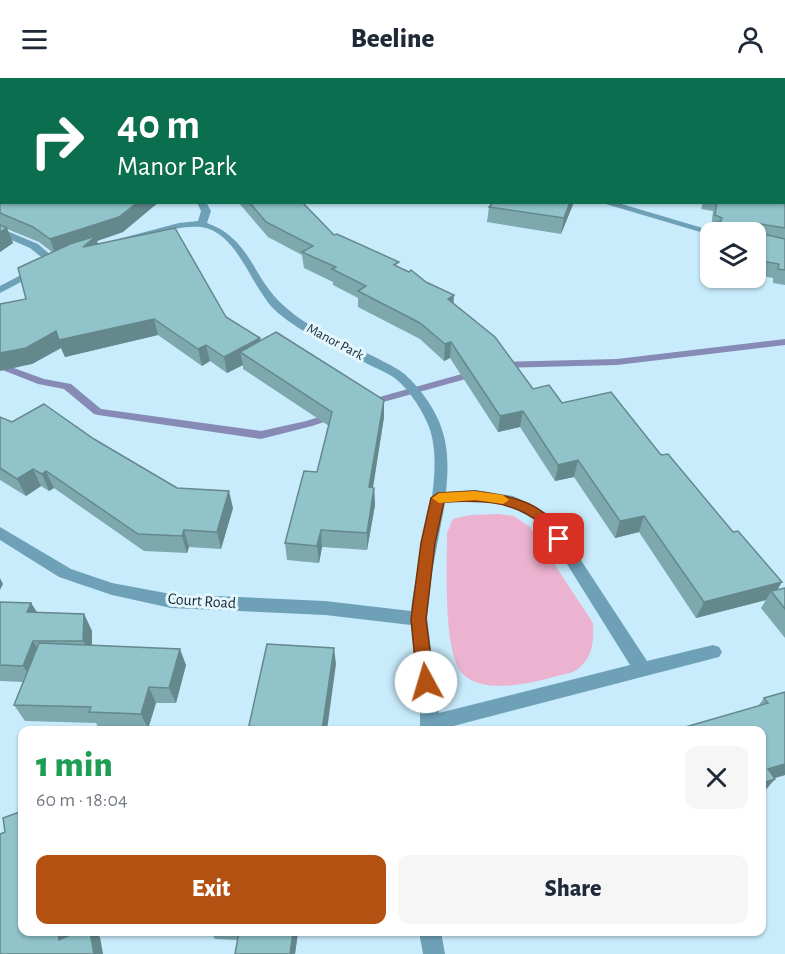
<!DOCTYPE html>
<meta charset="utf-8">
<style>
body{margin:0;font-family:"Alegreya Sans",sans-serif;background:#f6f6f7;color:#1f2937;height:100vh;display:flex;flex-direction:column;font-size:22px;white-space:nowrap}
*{box-sizing:border-box;margin:0}
p{font-size:20px;color:#747a83}
.icon{flex:none;width:33px;height:33px;fill:none;stroke:currentColor;stroke-width:2;stroke-linecap:round;stroke-linejoin:round}
.map{position:relative;flex:1;overflow:hidden}
.panel{position:absolute;left:18px;top:648px;width:748px;height:210px;display:flex;flex-direction:column;background:#fff;border-radius:12px;box-shadow:0 2px 4px #0004}
.panel>*{flex:none}
.guide{position:absolute;left:0px;top:0px;width:786px;height:126px;box-shadow:0 2px 4px #0004;background:#0b6e4f;color:#fff;overflow:hidden}
.controls{position:absolute;left:700px;top:144px;display:grid;gap:12px}
.controls a{display:grid;place-items:center;width:66px;height:66px;border-radius:12px;background:#fff;box-shadow:0 2px 4px #0004;font-size:30px}
.pin{position:absolute;display:grid;place-items:center;width:51px;height:51px;color:#fff;margin:-26px;border-radius:12px;box-shadow:0 3px 9px #0006}
.me{position:absolute;width:66px;margin:-33px;rotate:354deg;stroke-linejoin:round;filter:drop-shadow(0 0 4px #0008)}
.turn{display:flex;align-items:center;gap:21px;height:126px;padding:0 18px;font-size:27px}
.turn .icon{width:78px;height:78px;stroke-width:2.5}
.turn b{display:block;font-size:42px;line-height:51px}
.round{display:grid;place-items:center;flex:none;width:63px;height:63px;border-radius:12px;background:#f6f6f7}
.summary{display:flex;align-items:center;justify-content:space-between;height:102px;padding:0 18px}
h1{font-size:36px;font-weight:800;line-height:45px;color:#1e9e55}
.primary-button{display:flex;gap:12px;margin-top:auto;padding:12px 18px}
.primary-button a{flex:1;height:69px;border-radius:12px;background:#b35113;color:#fff;font-size:24px;font-weight:800;line-height:69px;text-align:center}
.primary-button a+a{background:#f6f6f7;color:#1f2937}
header{display:flex;justify-content:space-between;align-items:center;height:78px;padding:0 18px;background:#fff;font-size:27px;font-weight:800}
.map>svg:first-child{display:block}
.green{fill:#ebb3cf}
.lines{fill:none;stroke-linecap:round;stroke-linejoin:round}
.stream{fill:#878ab5;fill-rule:evenodd}
.minor{fill:#6ea1b8;fill-rule:evenodd}
.wall{fill:#7ca8ae}
.shaded-wall{fill:#65888d}
.building{fill:#90c3ca;stroke:#65888d;stroke-width:1.5}
.route{fill:#b35113;stroke:#74350c;stroke-width:1.5}
.slow{fill:#f59e0b}
.labels{text-anchor:middle;dominant-baseline:central;stroke-width:6;stroke-linejoin:round;paint-order:stroke}
.far-street-label{font-size:14px;fill:#182931;stroke:#e4f6fe}
.street-label{font-size:16px;fill:#182931;stroke:#e4f6fe}
</style>
<header><svg class="icon" aria-label="menu" viewBox="0 0 24 24"><path d="M4 6h16M4 12h16M4 18h16"/></svg>Beeline<svg class="icon" aria-label="person" viewBox="0 0 24 24"><circle cx="12" cy="8" r="4"/><path d="M4 21q1-7 8-7t8 7"/></svg></header>
<div class="map">
<svg width="785" height="876" viewBox="0 0 785 876">
<rect width="100%" height="100%" fill="#c9ecfc"/>
<path class="green" d="M 498,436 L 514,438 L 530,449 L 593,545 C 594,563 593,579 578,591 C 573,595 564,596 557,598 C 532,605 481,618 461,594 C 443,572 447,485 447,455 L 453,441 L 470,437 Z"/>
<g class="lines">
<g class="stream">
<polygon points="785,261 785,267 617,287 501,290 496,287 501,284 617,281"/>
<polygon points="0,285 44,301 71,306 101,331 261,353 306,343 335,334 340,337 339,339 312,348 261,361 98,337 94,336 64,311 38,306 0,291"/>
<polygon points="476,292 480,293 480,297 369,328 364,325 365,323"/>
</g>
<g class="minor">
<polygon points="386,0 394,0 394,2 387,2"/>
<polygon points="694,0 702,0 703,2 695,2"/>
<path d="M 197,124 L 206,124 L 211,133 L 207,145 C 251,161 252,199 283,227 C 316,258 361,269 399,292 C 408,298 415,306 422,315 C 447,348 450,374 446,414 L 475,412 L 513,418 L 552,438 L 647,583 L 713,567 L 719,569 L 722,574 L 719,579 L 438,652 L 420,652 L 420,625 L 411,547 L 325,537 L 171,530 L 112,517 L 59,499 L 0,462 L 0,449 L 71,491 L 112,505 L 171,516 L 325,523 L 411,533 C 416,482 447,397 429,349 C 423,333 410,313 396,301 C 387,294 375,290 364,284 C 334,269 303,256 278,235 C 251,212 239,154 201,149 C 179,146 131,162 108,168 L 103,165 L 179,145 L 198,143 L 201,133 ZM 475,422 L 510,428 L 542,446 L 630,587 L 439,635 L 427,540 L 432,494 L 445,425 Z"/>
<polygon points="599,124 615,124 716,154 707,156"/>
<polygon points="0,150 38,166 59,184 50,186 30,170 0,157"/>
<polygon points="38,188 43,191 42,193 0,215 0,208"/>
<polygon points="419,854 441,854 445,876 423,876"/>
</g>
</g>
<g class="wall">
<polygon points="0,0 33,0 33,2 2,2 123,154 97,163 98,166 226,239 260,260 260,263 384,339 373,410 374,410 375,427 367,472 322,469 319,485 287,482 285,465 317,394 329,348 243,291 243,287 227,295 210,283 202,288 158,257 65,279 61,270 32,286 26,221 52,174 39,164 7,151 13,165 0,174"/>
<polygon points="726,0 785,0 785,207 773,205 773,200 756,197 756,154 711,154 711,189 704,188 709,158 711,150 713,133 701,131 703,124 784,124 784,2 727,2"/>
<polygon points="238,124 302,124 334,157 399,189 454,226 533,311 562,325 661,377 733,454 782,504 777,512 785,510 785,560 761,530 766,522 696,540 639,454 615,460 574,399 555,403 520,349 498,354 450,280 444,283 420,261 358,229 358,220 333,207 333,204 304,190 302,177 268,159"/>
<polygon points="574,124 561,156 487,144 489,129"/>
<polygon points="0,339 12,344 94,361 177,410 233,430 221,471 189,469 187,475 144,473 54,410 49,413 41,408 26,418 0,402"/>
<polygon points="0,524 31,525 37,534 84,536 92,553 92,567 186,587 176,625 156,625 148,651 98,649 96,645 25,643 14,627 23,604 0,603"/>
<polygon points="785,614 785,697 774,700 763,715 759,627 764,620"/>
<polygon points="211,854 298,854 295,876 235,876 238,862 215,861"/>
</g>
<g class="shaded-wall">
<polygon points="138,124 159,124 123,154 97,163 100,174 55,176 50,161"/>
<polygon points="570,124 574,124 561,156 564,140"/>
<polygon points="7,150 13,165 0,174 0,154"/>
<polygon points="454,217 453,233 448,221"/>
<polygon points="154,241 158,257 65,279 61,270 32,286 0,293 0,275 56,253"/>
<polygon points="260,260 262,276 240,274 243,287 227,295 224,279"/>
<polygon points="451,264 450,280 444,283 445,266"/>
<polygon points="206,267 210,283 202,288 198,271"/>
<polygon points="384,322 384,339 370,427 369,409"/>
<polygon points="523,333 520,349 498,354 500,338"/>
<polygon points="578,382 574,399 555,403 558,387"/>
<polygon points="33,391 41,408 26,418 17,401"/>
<polygon points="46,393 54,410 49,413 42,396"/>
<polygon points="374,410 375,427 367,472 367,455"/>
<polygon points="229,413 233,430 221,471 217,454"/>
<polygon points="644,438 639,454 615,460 620,443"/>
<polygon points="184,452 189,469 187,475 182,458"/>
<polygon points="321,452 322,469 319,485 317,468"/>
<polygon points="0,500 3,506 0,512"/>
<polygon points="782,504 774,517 771,513 766,522 696,540 704,524"/>
<polygon points="31,525 41,541 27,534"/>
<polygon points="84,536 92,553 92,580 83,563"/>
<polygon points="33,563 43,579 34,604 23,588"/>
<polygon points="334,570 336,586 327,652 322,652"/>
<polygon points="180,571 186,587 176,625 169,610"/>
<polygon points="149,609 156,625 148,651 141,636"/>
<polygon points="785,686 785,697 762,704 768,691"/>
<polygon points="775,701 763,715 762,716 762,705"/>
<polygon points="58,854 66,854 68,855 71,872 59,862"/>
<polygon points="90,854 94,854 100,859 103,876 94,876"/>
<polygon points="293,854 298,854 295,876 290,876"/>
</g>
<g class="building">
<polygon points="0,0 30,0 30,2 2,2 2,124 138,124 119,139 50,161 33,149 0,135"/>
<polygon points="322,0 365,0 366,2 323,2"/>
<polygon points="737,0 785,0 785,150 761,146 759,148 759,155 785,161 785,192 778,191 779,186 756,182 756,154 712,154 713,145 721,143 722,140 715,137 717,124 784,124 784,2 738,2"/>
<polygon points="249,124 302,124 334,157 337,156 399,184 394,187 409,194 411,192 426,204 454,217 448,221 495,259 533,311 549,307 562,325 611,314 661,377 668,376 733,454 738,453 782,504 704,524 644,438 620,443 578,382 558,387 523,333 500,338 451,264 445,266 420,245 358,213 366,208 332,191 336,189 302,174 313,168 266,144"/>
<polygon points="494,124 570,124 564,140 489,129"/>
<polygon points="0,147 7,150 0,154"/>
<polygon points="175,150 226,239 260,260 224,279 206,267 198,271 154,241 59,262 56,253 26,270 0,275 0,226 26,221 18,190 70,166 96,158 83,169"/>
<polygon points="711,158 711,175 708,175"/>
<polygon points="276,254 384,322 369,409 374,410 367,455 321,452 317,468 285,465 304,393 317,394 332,334 240,274"/>
<polygon points="44,326 94,361 177,410 229,413 217,454 184,452 182,458 138,456 46,393 42,396 33,391 17,401 0,390 0,339 12,344"/>
<polygon points="785,510 785,531 771,513"/>
<polygon points="0,524 31,525 27,534 84,536 83,563 33,563 23,588 0,587"/>
<polygon points="39,565 180,571 169,610 149,609 141,636 89,634 91,629 14,627"/>
<polygon points="267,566 334,570 322,652 248,652"/>
<polygon points="785,614 785,686 768,691 775,701 762,705 762,652 675,652 768,625 764,620"/>
<polygon points="22,733 22,781 21,781 22,793 22,854 30,854 30,856 36,854 58,854 59,862 77,854 90,854 94,876 0,876 0,756 5,754 3,740"/>
<polygon points="239,854 293,854 290,876 235,876"/>
</g>
<path class="route" d="M 475,413 C 515,419 544,423 566,461 L 559,466 L 554,465 C 550,458 546,449 540,445 C 512,422 478,422 444,424 L 435,465 L 426,541 L 434,604 L 431,609 L 426,611 L 420,609 L 417,604 L 411,541 L 421,465 L 431,420 L 438,415 Z"/>
<polygon class="slow" points="475,413 503,417 509,422 503,426 475,422 439,425 432,420 439,415"/>
<g class="labels">
<g class="far-street-label">
<text transform="translate(335 264) rotate(28)">Manor Park</text>
</g>
<g class="street-label">
<text transform="translate(202 523) rotate(4)">Court Road</text>
</g>
</g>
</svg>
<div class="controls">
<a><svg class="icon" aria-label="layers" viewBox="0 0 24 24"><path d="M12 4l9 5-9 5-9-5zM3 14l9 5 9-5"/></svg></a>
</div>
<div class="pin" style="left:559px;top:461px;background:#d93025"><svg class="icon" aria-label="arrive" viewBox="0 0 24 24"><path d="M6 21V4h12l-3 4 3 4H6"/></svg></div>
<svg class="me" style="left:426px;top:604px" viewBox="-20 -20 40 40"><circle r="19" fill="#fff"/><path d="M0-13L10 11 0 6-10 11z" fill="#b35113"/></svg>
<div class="guide">
<div class="turn"><svg class="icon" aria-label="right" viewBox="0 0 24 24"><path d="M7 20v-9h11M14 6l5 5-5 5"/></svg><div><b>40 m</b>Manor Park</div></div>
</div>
<section class="panel">
<div class="summary"><div><h1>1 min</h1><p>60 m · 18:04</p></div><a class="round"><svg class="icon" aria-label="close" viewBox="0 0 24 24"><path d="M6 6l12 12M18 6L6 18"/></svg></a></div>
<div class="primary-button"><a>Exit</a><a>Share</a></div>
</section>
</div>
